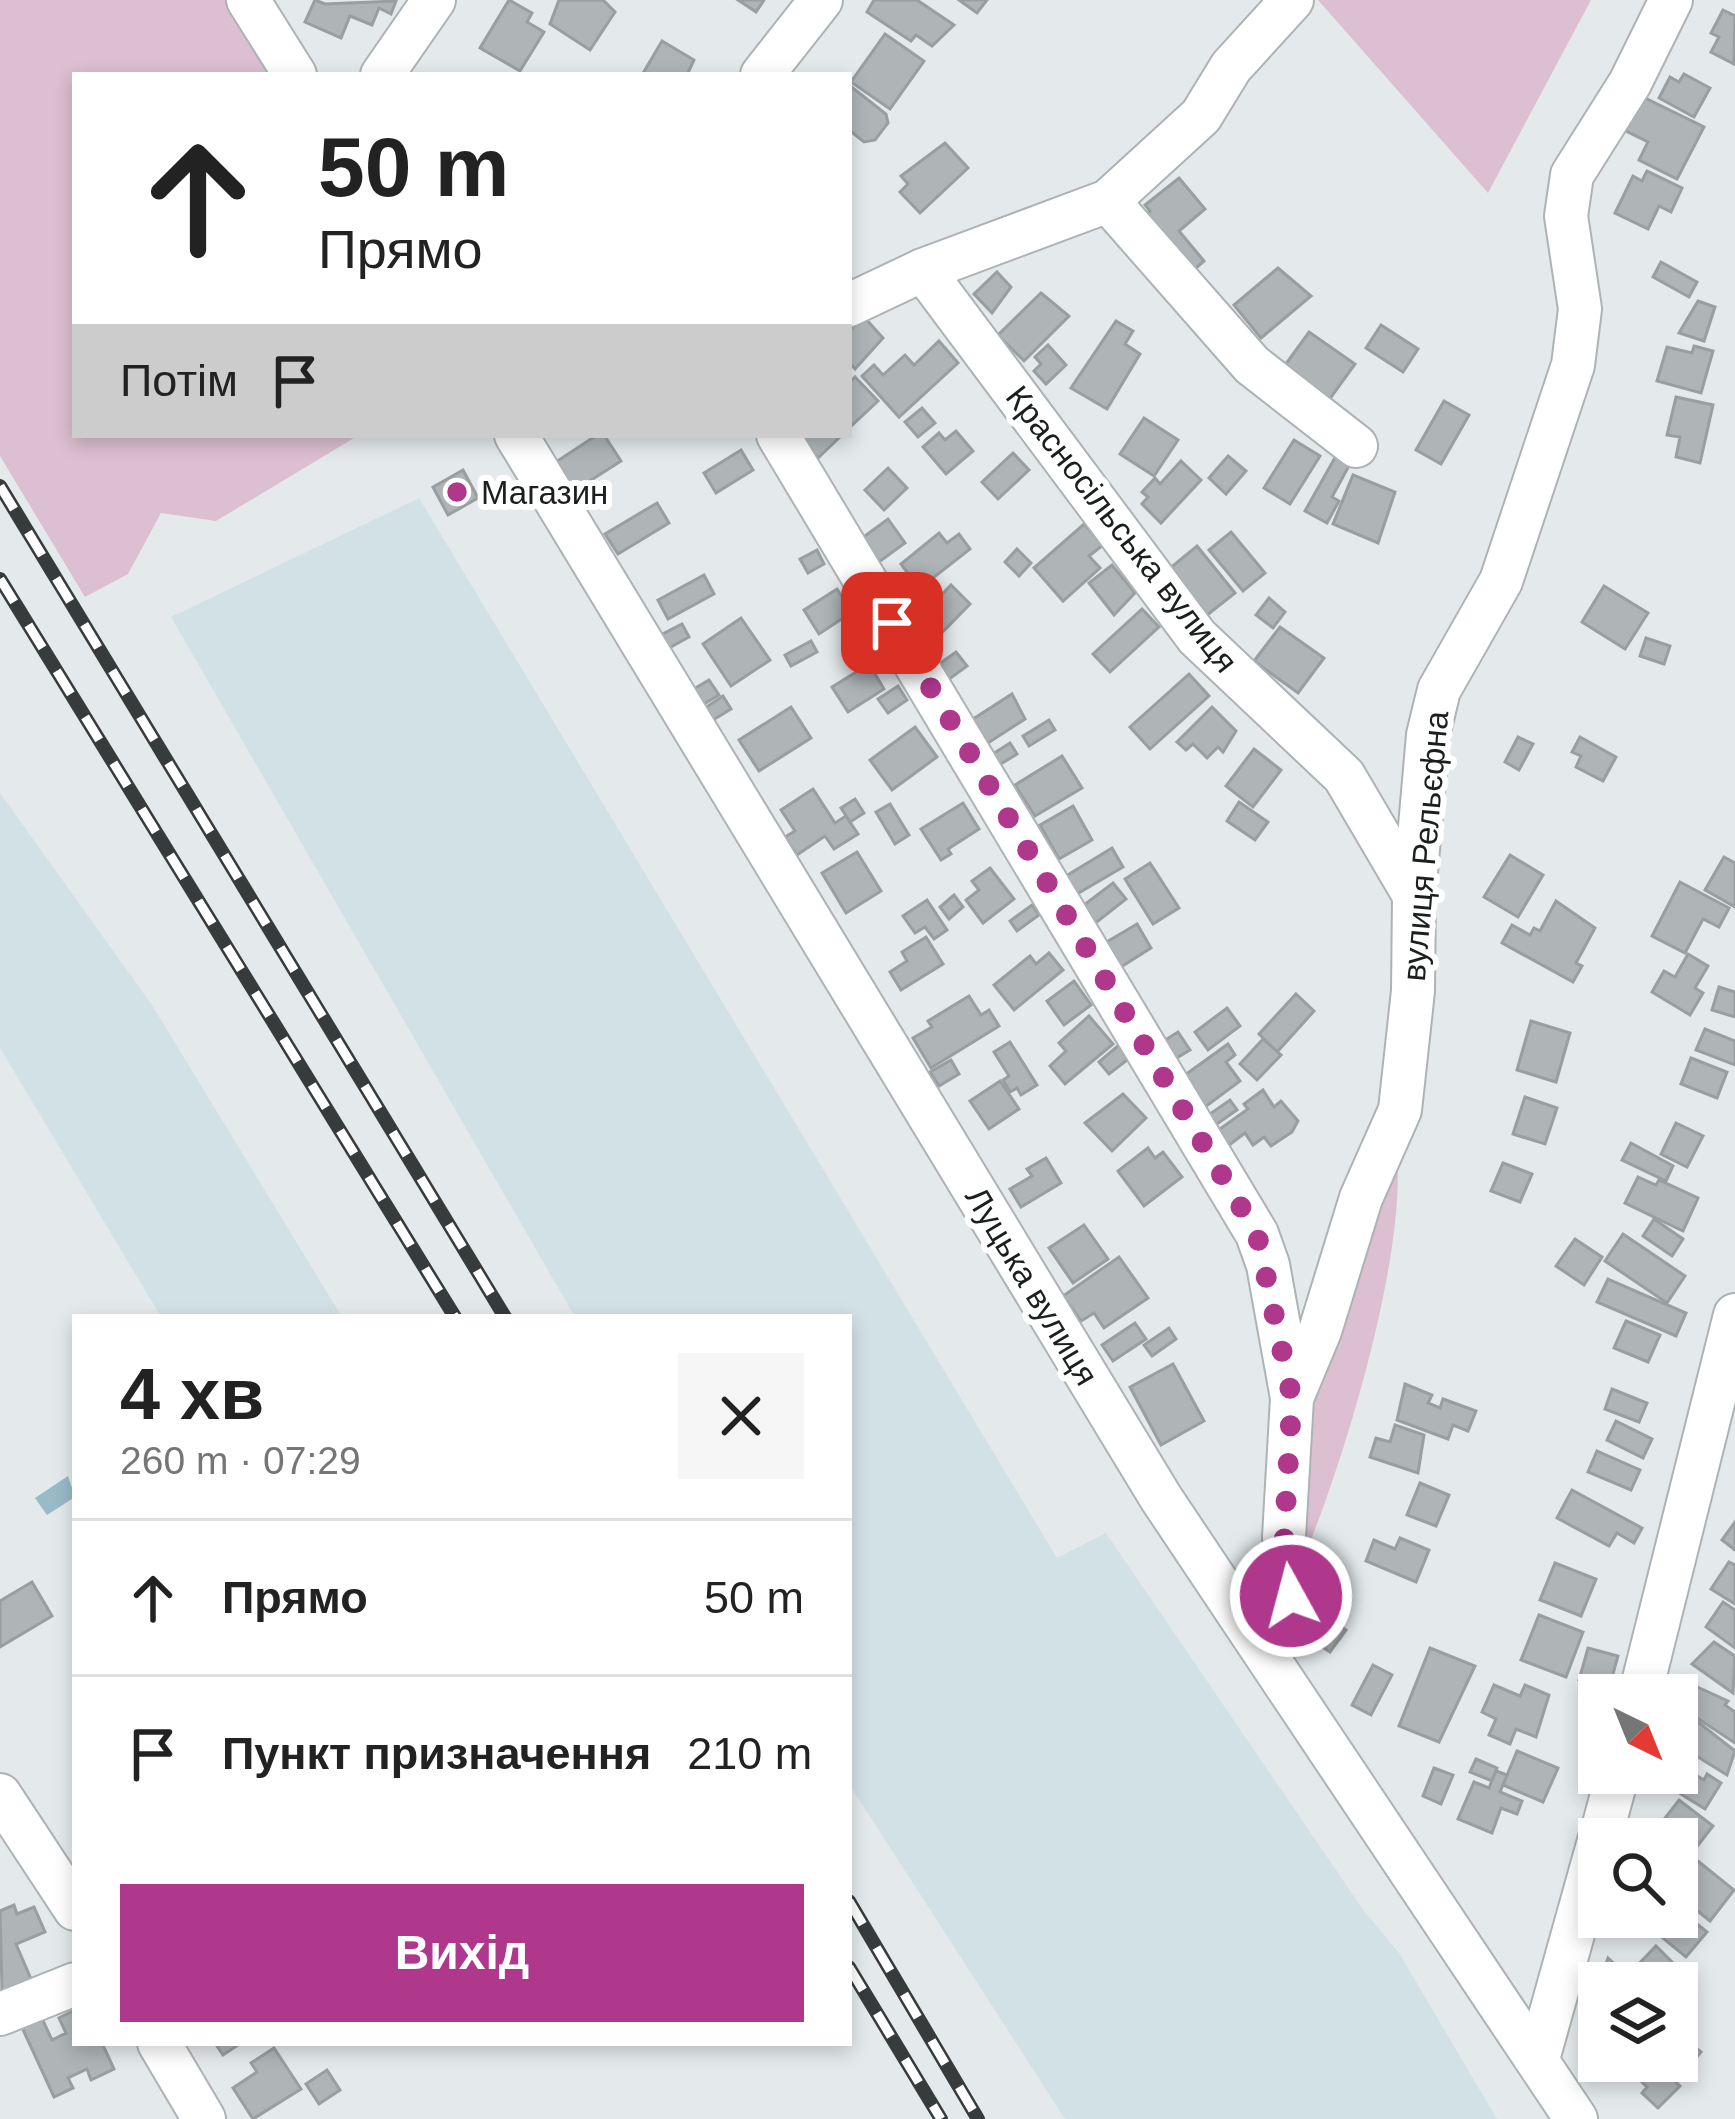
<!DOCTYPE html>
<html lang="uk">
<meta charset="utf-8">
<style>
body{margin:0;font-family:Helvetica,sans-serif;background:#f6f6f6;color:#222;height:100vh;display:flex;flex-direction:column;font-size:45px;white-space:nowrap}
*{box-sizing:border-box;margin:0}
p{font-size:39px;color:#767676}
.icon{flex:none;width:66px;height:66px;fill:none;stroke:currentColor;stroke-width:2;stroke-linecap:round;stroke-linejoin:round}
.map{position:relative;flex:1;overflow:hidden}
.sheet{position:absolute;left:72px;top:1314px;width:780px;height:732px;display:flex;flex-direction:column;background:#fff;border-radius:0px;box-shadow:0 6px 18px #0003}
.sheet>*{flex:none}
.top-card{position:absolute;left:72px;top:72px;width:780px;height:366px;border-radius:0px;box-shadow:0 6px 18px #0003;background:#fff;color:#222;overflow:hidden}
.needle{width:78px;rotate:137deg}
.buttons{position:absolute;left:1578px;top:1674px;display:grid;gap:24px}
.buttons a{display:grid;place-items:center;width:120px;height:120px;border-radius:0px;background:#fff;box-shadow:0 6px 18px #0003;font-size:60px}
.pin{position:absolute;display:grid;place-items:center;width:102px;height:102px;color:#fff;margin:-51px;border-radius:24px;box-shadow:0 6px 18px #0006}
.me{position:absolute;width:132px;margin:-66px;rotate:353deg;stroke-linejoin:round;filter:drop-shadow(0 0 9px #0008)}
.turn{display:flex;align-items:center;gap:42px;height:252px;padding:0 48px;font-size:54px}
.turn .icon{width:156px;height:156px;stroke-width:2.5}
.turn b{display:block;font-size:84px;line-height:102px}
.then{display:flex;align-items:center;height:114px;padding:0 48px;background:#0003;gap:24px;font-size:45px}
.round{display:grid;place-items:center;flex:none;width:126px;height:126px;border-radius:0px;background:#f6f6f6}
.summary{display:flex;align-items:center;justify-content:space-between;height:204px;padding:0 48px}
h1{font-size:72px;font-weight:800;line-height:90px}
.cta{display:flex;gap:24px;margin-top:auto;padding:24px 48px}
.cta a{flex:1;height:138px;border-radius:0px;background:#af378c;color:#fff;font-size:48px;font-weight:800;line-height:138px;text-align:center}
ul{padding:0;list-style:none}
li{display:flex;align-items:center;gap:36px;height:156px;padding:0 48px;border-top:3px solid #e0e0e0}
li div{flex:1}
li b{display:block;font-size:45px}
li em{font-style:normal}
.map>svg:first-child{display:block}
.built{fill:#d2e1e6}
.green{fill:#dcbfd0}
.water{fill:#98bbc7}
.building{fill:#afb5b7;stroke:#999ea0;stroke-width:3}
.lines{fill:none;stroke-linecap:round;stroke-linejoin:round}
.minor-casing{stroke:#adb3b5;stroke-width:46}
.minor{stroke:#fff;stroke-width:42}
.rail-casing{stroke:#373b3b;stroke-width:14}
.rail{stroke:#fff;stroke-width:9;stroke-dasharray:27;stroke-linecap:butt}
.route{stroke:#af378c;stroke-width:21;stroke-dasharray:0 37.8}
.poi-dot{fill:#af378c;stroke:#fff;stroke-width:4.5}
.labels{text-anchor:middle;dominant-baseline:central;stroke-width:12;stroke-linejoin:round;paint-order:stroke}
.poi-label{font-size:33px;fill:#1b1e1e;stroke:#fff;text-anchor:start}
.street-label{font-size:33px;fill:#1b1e1e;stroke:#fff}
</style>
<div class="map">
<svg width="1735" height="2119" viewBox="0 0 1735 2119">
<rect width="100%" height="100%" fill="#e4eaec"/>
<g class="built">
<polygon points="419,498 1057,1558 1106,1533 1364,1911 1399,1953 1497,2119 1065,2119 849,1784 849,1317 575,1317 171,617"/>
<polygon points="0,793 152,1005 342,1317 161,1317 0,1048"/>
</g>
<g class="green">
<polygon points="0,0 227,0 272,75 75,75 75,435 359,435 216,521 161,513 128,574 85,597 0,456"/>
<polygon points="1318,0 1591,0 1488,193"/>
<path d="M 1396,1147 C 1410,1249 1340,1477 1297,1573 L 1301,1403 Z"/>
</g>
<polygon class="water" points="68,1476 75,1497 47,1515 35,1498"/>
<g class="building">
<polygon points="315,0 325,4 396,1 391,14 379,8 372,25 350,16 341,38 305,22"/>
<polygon points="509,0 532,13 527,22 544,32 520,71 480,48"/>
<polygon points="559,0 603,0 615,12 590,50 550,24"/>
<polygon points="738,0 764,0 756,12"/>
<polygon points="874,0 917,0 954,25 932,46 916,35 911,41 867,12"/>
<polygon points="959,0 987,0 977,13"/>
<polygon points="1723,10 1735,16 1734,64 1711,52 1719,37 1711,33"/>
<polygon points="885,34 924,61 890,109 851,82"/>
<polygon points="662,41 694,60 687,75 642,75"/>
<polygon points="1684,74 1710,88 1694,117 1659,98 1670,77 1679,82"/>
<polygon points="849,85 886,114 888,123 875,140 864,142 849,130"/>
<polygon points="1643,97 1704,127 1677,179 1639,160 1648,142 1626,131"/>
<polygon points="945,143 968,168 920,213 900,192 908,184 901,176"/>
<polygon points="1647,171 1682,188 1671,212 1659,206 1648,229 1615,213 1633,176 1642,181"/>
<polygon points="1179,178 1205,209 1179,231 1204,261 1188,275 1141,218 1150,211 1145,205"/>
<polygon points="1661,262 1697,282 1689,297 1653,277"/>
<polygon points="1278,268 1311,296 1261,338 1234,305"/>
<polygon points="997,272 1011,287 992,313 974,294"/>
<polygon points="1041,293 1069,316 1024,361 998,335"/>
<polygon points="1698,301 1715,307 1704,341 1679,333"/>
<polygon points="864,317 883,338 855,369 849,362 849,331"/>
<polygon points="1116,321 1133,331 1125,344 1140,354 1107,409 1071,388"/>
<polygon points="1381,325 1418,349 1403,372 1366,348"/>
<polygon points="1309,332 1355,364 1329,400 1283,368"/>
<polygon points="939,341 958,363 899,417 862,376 874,365 883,375 905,355 914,365"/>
<polygon points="1048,345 1066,365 1046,384 1034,371 1041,364 1035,357"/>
<polygon points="1694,346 1713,351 1701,393 1657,381 1667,347 1692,353"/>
<polygon points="855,377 878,401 849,428 849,383"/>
<polygon points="1676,397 1713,405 1700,463 1676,457 1680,437 1667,435"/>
<polygon points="1444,401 1469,415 1441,464 1416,450"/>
<polygon points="922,408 935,423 918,437 905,422"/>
<polygon points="1144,418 1178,440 1154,476 1120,454"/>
<polygon points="956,431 973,451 946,474 923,447 939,433 945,440"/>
<polygon points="597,435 604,435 621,461 574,491 556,462"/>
<polygon points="796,435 842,435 818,458"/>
<polygon points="1294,440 1320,456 1290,504 1264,488"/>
<polygon points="741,450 753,470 716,493 704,473"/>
<polygon points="1013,453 1029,470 998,499 982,482"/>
<polygon points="1337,454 1351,462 1332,497 1339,501 1327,523 1305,511"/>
<polygon points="1228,456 1246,471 1226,494 1209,478"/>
<polygon points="1181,461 1201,480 1161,523 1142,504 1148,497 1142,492 1155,478 1160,484"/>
<polygon points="888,468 907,488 884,510 865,490"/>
<polygon points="463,470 478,498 448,515 433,487"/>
<polygon points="1353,475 1395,492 1378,543 1333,524"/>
<polygon points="657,503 669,523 618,554 605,534"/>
<polygon points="888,519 905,543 879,562 862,538"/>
<polygon points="1084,524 1103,545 1089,556 1100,568 1063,601 1034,568"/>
<polygon points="1231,532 1265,573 1243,591 1209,550"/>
<polygon points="939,533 947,543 959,534 970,549 905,600 892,584 907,572 901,564"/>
<polygon points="1197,546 1235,593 1206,616 1169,569"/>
<polygon points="1017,549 1031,563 1019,576 1005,562"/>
<polygon points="817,550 824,564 808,573 800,559"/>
<polygon points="1112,565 1135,593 1114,615 1089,583"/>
<polygon points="704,575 714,594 668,619 658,600"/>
<polygon points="951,585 970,604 932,643 913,625"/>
<polygon points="1604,586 1648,613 1625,649 1582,622"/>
<polygon points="837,589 852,612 819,634 804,610"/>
<polygon points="1269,598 1285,612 1273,628 1256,615"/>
<polygon points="1142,609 1159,627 1110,672 1093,654"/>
<polygon points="741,618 770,660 731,686 703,644"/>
<polygon points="682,624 689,637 662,652 655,638"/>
<polygon points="1280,627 1324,658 1298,693 1254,661"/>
<polygon points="1646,638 1670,646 1664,664 1640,656"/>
<polygon points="811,641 817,652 791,666 785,655"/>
<polygon points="956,652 967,666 945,682 935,667"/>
<polygon points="869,664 884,689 848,712 832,687"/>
<polygon points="1189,674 1209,696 1150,749 1130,727"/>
<polygon points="709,680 719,695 702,705 692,690"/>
<polygon points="898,686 907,700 888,713 878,699"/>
<polygon points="1012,694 1025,719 985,745 970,721"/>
<polygon points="723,696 731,709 713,720 705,708"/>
<polygon points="791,707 811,738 759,771 739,740"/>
<polygon points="1212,707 1236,731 1223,752 1218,747 1207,758 1193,744 1186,750 1177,742"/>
<polygon points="1049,720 1055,730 1029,746 1023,736"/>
<polygon points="915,727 937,757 892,790 870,760"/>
<polygon points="1518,737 1533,744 1519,770 1505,762"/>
<polygon points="1580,737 1616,757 1603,781 1576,767 1581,756 1572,752"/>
<polygon points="1010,743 1017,754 994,768 988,757"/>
<polygon points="1254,749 1281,770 1253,807 1226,786"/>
<polygon points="1062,756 1082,788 1035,816 1015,785"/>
<polygon points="813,789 835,823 846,816 858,834 834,849 825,836 797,855 785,837 795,831 781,810"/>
<polygon points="855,799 864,813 850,822 841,808"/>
<polygon points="1239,802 1268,822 1255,840 1227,821"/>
<polygon points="963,803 979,829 948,849 951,854 941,860 921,829"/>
<polygon points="890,804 909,835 895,844 876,812"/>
<polygon points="1073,806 1092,840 1059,859 1040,825"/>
<polygon points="1112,848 1123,867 1077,894 1066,876"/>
<polygon points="857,852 881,891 846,913 822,873"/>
<polygon points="1510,855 1543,875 1518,917 1484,897"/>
<polygon points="1724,857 1735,863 1735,907 1705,890"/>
<polygon points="1150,863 1179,908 1153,924 1125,879"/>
<polygon points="990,868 1014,899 983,923 966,900 979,890 972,881"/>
<polygon points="1680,882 1729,908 1719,927 1703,919 1685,953 1652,936"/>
<polygon points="1113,883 1126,899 1093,925 1080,908"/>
<polygon points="954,895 963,907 949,919 940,907"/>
<polygon points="927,900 947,930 934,939 925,927 915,933 903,916"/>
<polygon points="1556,901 1595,928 1576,963 1582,966 1573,982 1502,943 1512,925 1530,935 1534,928 1540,931"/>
<polygon points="1032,905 1039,915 1017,931 1010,921"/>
<polygon points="1137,924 1151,948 1121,967 1105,943"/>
<polygon points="926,937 943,964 901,990 890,972 907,961 902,952"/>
<polygon points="1049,953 1063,970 1014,1010 994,985 1030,956 1036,964"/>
<polygon points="1688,954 1708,966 1695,988 1703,993 1690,1015 1652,992 1664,971 1675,977"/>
<polygon points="1074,981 1091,1005 1064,1025 1047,1001"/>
<polygon points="1719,987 1735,992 1735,1017 1712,1010"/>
<polygon points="1296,994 1314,1011 1277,1052 1259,1034"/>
<polygon points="969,996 981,1015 989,1010 999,1026 931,1068 913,1038 932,1027 928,1021"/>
<polygon points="1227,1008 1240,1026 1208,1050 1195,1032"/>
<polygon points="1089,1016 1113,1044 1065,1084 1050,1066 1066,1051 1059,1043"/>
<polygon points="1531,1021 1570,1033 1556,1082 1517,1070"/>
<polygon points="1705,1029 1735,1041 1735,1065 1696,1050"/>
<polygon points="1178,1032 1190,1050 1170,1062 1159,1044"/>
<polygon points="1263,1039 1281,1055 1257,1080 1240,1064"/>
<polygon points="1010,1042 1037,1085 1021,1095 1017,1088 1010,1092 1003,1080 1009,1076 994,1052"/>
<polygon points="1120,1044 1131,1057 1109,1074 1099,1062"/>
<polygon points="1228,1044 1235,1055 1226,1062 1240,1081 1201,1110 1185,1075"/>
<polygon points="1691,1058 1727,1072 1717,1098 1681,1084"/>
<polygon points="951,1060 959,1074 939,1086 930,1072"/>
<polygon points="1000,1081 1019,1109 989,1129 970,1101"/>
<polygon points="1263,1090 1274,1107 1281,1101 1298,1121 1292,1132 1271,1146 1264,1137 1253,1145 1245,1133 1228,1146 1217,1131 1248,1109 1244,1104"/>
<polygon points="1123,1094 1146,1118 1112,1151 1085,1123"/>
<polygon points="1525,1097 1557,1108 1545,1144 1513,1134"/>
<polygon points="1230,1100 1237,1110 1214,1126 1207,1116"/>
<polygon points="1676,1123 1703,1136 1687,1167 1661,1154"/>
<polygon points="1631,1143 1673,1166 1666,1181 1622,1160"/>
<polygon points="1148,1148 1155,1158 1163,1152 1182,1177 1144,1206 1118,1171"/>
<polygon points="1046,1158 1061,1183 1021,1207 1010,1189 1032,1176 1027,1169"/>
<polygon points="1503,1163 1532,1174 1520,1202 1491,1191"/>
<polygon points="1638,1177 1656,1185 1659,1180 1698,1198 1683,1231 1625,1203"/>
<polygon points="1654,1219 1683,1239 1672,1256 1643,1236"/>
<polygon points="1084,1225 1108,1259 1073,1283 1049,1248"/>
<polygon points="1623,1234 1685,1276 1667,1303 1605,1261"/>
<polygon points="1575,1239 1602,1257 1584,1285 1556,1266"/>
<polygon points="1119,1257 1148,1298 1104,1328 1094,1313 1081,1321 1063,1296"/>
<polygon points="1608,1279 1686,1313 1676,1336 1597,1302"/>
<polygon points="1626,1321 1660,1335 1648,1362 1614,1348"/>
<polygon points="1135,1323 1146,1339 1113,1361 1102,1345"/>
<polygon points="1169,1328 1176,1339 1152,1356 1144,1345"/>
<polygon points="1173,1364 1204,1421 1161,1445 1130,1387"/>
<polygon points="1405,1384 1432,1395 1428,1403 1440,1408 1443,1399 1476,1411 1468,1431 1453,1425 1448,1439 1397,1420"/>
<polygon points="1612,1389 1647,1403 1639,1422 1605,1409"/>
<polygon points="1616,1421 1652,1439 1643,1458 1607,1440"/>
<polygon points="1395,1425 1424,1435 1418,1473 1370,1457 1376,1438 1390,1442"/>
<polygon points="1597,1451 1640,1470 1631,1490 1588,1472"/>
<polygon points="1420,1483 1449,1495 1436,1526 1407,1515"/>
<polygon points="1572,1490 1642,1528 1634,1543 1617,1533 1609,1546 1557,1518"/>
<polygon points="1735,1522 1735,1550 1722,1540"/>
<polygon points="1400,1538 1429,1550 1416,1582 1366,1561 1374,1540 1395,1549"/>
<polygon points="1729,1562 1735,1565 1735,1604 1711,1589"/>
<polygon points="1555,1563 1596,1579 1581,1616 1540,1600"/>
<polygon points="32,1582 52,1616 0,1647 0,1601"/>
<polygon points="1723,1602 1735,1610 1735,1648 1706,1627"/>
<polygon points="1539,1615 1583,1632 1566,1677 1521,1660"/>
<polygon points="1336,1623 1346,1630 1330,1652 1321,1646"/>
<polygon points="1714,1642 1735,1656 1733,1693 1692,1664"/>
<polygon points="1430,1648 1475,1666 1439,1742 1399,1726"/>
<polygon points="1588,1648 1618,1656 1609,1688 1579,1680"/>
<polygon points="1373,1665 1392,1675 1371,1715 1352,1705"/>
<polygon points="1494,1685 1520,1696 1525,1685 1549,1695 1536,1737 1516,1729 1510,1744 1489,1735 1496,1719 1482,1712"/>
<polygon points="1693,1685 1728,1701 1725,1705 1735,1712 1735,1743 1679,1706"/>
<polygon points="1677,1716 1695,1727 1698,1722 1735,1751 1727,1775 1677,1744"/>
<polygon points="1517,1751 1558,1768 1543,1802 1503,1785"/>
<polygon points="1476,1759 1497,1768 1492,1781 1470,1772"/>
<polygon points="1677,1764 1704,1780 1707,1774 1721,1783 1705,1809 1663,1783 1669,1773 1677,1773"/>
<polygon points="1434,1768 1453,1775 1441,1804 1423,1796"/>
<polygon points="1496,1771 1507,1775 1500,1792 1522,1801 1517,1814 1501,1808 1492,1833 1458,1819 1474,1782 1489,1788"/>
<polygon points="1679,1800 1713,1826 1691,1854 1658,1827"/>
<polygon points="1683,1849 1734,1890 1710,1921 1677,1894 1677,1856"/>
<polygon points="14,1905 17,1914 34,1907 45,1932 16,1944 31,1979 2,1991 0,1911"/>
<polygon points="1677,1908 1707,1932 1686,1957 1637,1917 1677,1917"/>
<polygon points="1656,1946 1692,1982 1677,1997 1677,1983 1640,1983 1630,1973"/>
<polygon points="1608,1958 1632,1980 1629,1983 1601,1979"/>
<polygon points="75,2010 75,2043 102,2043 114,2069 91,2080 87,2069 68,2078 73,2088 54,2097 19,2021 39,2012 52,2040 66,2033 59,2018"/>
<polygon points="1677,2033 1701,2052 1681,2076 1663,2061 1677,2061"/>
<polygon points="215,2043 241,2043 223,2055"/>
<polygon points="274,2048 301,2089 253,2119 233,2088 257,2072 251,2063"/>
<polygon points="1620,2061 1654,2061 1680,2086 1658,2108 1642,2093 1647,2087"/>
<polygon points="327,2070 340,2090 319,2104 306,2084"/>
</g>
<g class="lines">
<g class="minor-casing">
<g id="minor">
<polyline points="248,0 295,75"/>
<polyline points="382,75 434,0"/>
<polyline points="762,75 821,0"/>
<polyline points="1108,201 1252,365 1356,446"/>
<polyline points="923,270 1197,637 1344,776 1414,895"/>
<polyline points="849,305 923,270 1108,201 1201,116 1231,67 1292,0"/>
<polyline points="516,435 1161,1498 1576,2119"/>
<polyline points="778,435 1257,1234 1268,1265 1292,1398"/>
<polyline points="1265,1650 1291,1596 1284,1537 1292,1398 1320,1331 1361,1198 1400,1110 1413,991 1414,895 1428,735 1439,690 1501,581 1573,365 1580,309 1566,216 1572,175 1630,83 1671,0"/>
<polyline points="1640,1695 1735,1315"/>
<polyline points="0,1795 75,1909"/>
<polyline points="1600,1839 1618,1773"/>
<polyline points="0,2014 75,1984"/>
<polyline points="159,2043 204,2119"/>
<polyline points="1538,2059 1599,1841"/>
</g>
</g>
<use href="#minor" class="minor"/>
<g class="rail-casing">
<g id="rail">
<polyline points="0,486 505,1317"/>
<polyline points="0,579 455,1317"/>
<polyline points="849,1901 978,2119"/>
<polyline points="849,1967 941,2119"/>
</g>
</g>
<use href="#rail" class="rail"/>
</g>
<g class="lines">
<polyline class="route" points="892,623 1257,1234 1292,1398 1284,1537 1291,1596"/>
</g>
<circle class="poi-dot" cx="457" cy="492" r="12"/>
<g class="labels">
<g class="poi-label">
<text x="481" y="492">Магазин</text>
</g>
<g class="street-label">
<text transform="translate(1122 529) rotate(52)">Красносільська вулиця</text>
<text transform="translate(1425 846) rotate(-85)">вулиця Рельєфна</text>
<text transform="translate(1032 1286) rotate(59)">Луцька вулиця</text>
</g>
</g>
</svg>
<div class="buttons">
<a><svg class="needle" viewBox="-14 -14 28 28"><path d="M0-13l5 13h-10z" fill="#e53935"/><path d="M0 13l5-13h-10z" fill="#767676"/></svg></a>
<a><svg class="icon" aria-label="search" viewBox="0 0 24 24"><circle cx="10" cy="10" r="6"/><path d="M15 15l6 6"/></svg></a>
<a><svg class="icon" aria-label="layers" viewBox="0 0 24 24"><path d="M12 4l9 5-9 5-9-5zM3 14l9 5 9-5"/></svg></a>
</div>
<div class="pin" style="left:892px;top:623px;background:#d93025"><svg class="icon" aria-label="arrive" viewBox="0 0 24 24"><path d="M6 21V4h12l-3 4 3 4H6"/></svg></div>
<svg class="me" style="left:1291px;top:1596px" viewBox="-20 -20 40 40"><circle r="17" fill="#af378c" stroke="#fff" stroke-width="3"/><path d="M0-11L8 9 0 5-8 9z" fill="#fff"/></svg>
<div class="top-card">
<div class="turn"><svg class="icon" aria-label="ahead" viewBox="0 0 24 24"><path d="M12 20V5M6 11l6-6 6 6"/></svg><div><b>50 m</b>Прямо</div></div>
<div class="then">Потім<svg class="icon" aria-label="arrive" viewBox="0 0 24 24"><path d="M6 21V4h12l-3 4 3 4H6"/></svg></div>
</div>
<section class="sheet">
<div class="summary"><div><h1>4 хв</h1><p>260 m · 07:29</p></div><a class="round"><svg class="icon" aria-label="close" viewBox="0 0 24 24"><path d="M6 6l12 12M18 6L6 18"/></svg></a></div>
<ul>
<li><svg class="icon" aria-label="ahead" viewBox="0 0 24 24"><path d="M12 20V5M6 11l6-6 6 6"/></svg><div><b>Прямо</b></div><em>50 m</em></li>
<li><svg class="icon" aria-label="arrive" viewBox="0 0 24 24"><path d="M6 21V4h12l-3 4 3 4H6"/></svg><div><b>Пункт призначення</b></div><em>210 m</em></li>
</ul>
<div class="cta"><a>Вихід</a></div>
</section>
</div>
